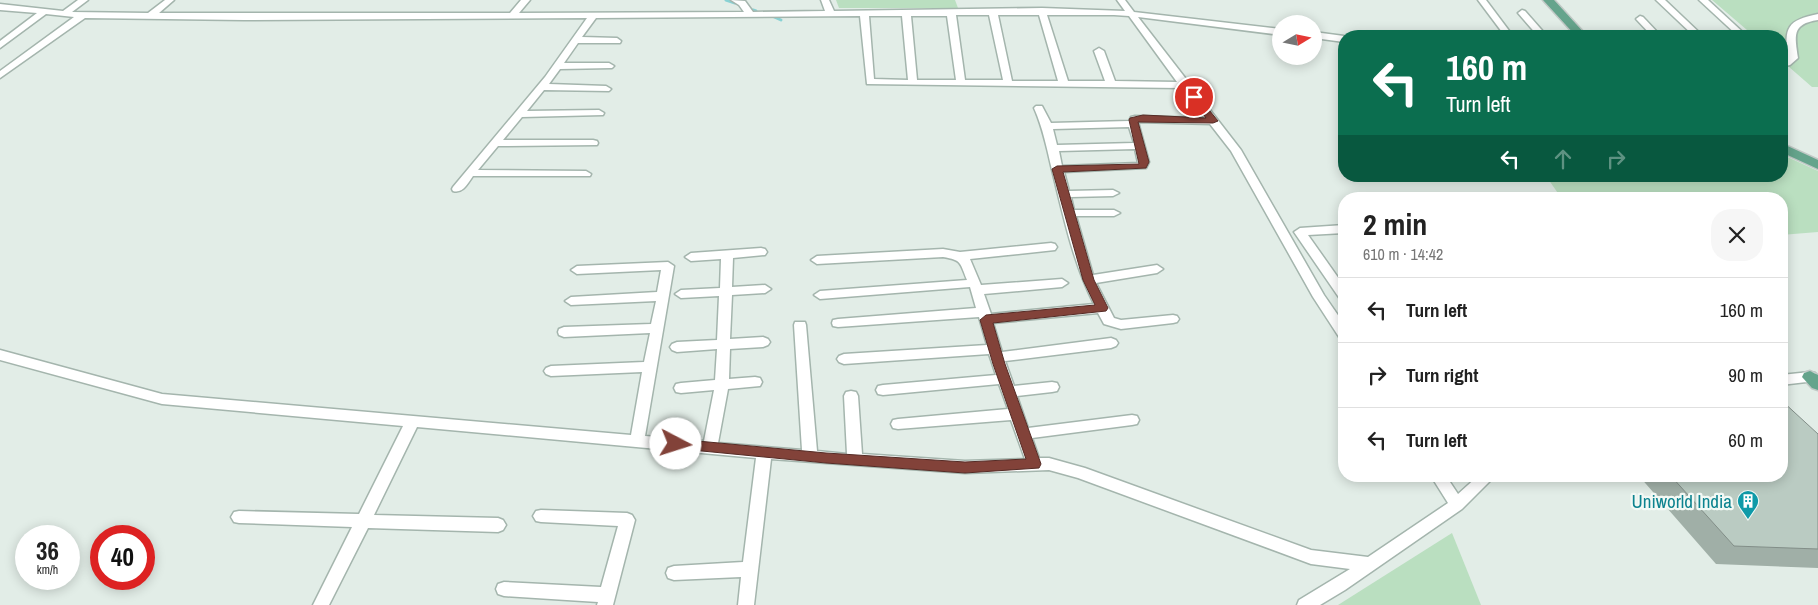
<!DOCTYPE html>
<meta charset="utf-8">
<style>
body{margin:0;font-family:"Archivo Narrow",sans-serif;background:#f6f6f6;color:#222;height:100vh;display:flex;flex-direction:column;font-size:19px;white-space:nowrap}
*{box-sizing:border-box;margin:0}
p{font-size:16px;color:#767676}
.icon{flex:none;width:28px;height:28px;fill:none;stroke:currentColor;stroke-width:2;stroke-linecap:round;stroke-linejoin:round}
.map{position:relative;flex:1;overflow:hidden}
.details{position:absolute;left:1338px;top:192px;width:450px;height:290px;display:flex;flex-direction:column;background:#fff;border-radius:20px;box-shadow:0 2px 12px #0003}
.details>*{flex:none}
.guide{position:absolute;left:1338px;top:30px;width:450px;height:152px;border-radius:20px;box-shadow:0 2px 12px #0003;background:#0b6e4f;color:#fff;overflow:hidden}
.needle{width:32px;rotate:80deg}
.buttons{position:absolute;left:1272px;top:15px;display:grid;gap:10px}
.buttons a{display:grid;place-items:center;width:50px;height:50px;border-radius:50%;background:#fff;box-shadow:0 2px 12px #0003;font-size:25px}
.speed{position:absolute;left:15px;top:525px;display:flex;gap:10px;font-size:25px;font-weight:700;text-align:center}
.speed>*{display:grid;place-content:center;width:65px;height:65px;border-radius:50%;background:#fff;box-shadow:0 2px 12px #0003;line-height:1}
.speed small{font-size:12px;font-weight:400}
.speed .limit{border:8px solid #d22;background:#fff;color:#111}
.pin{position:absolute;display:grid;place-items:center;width:42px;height:42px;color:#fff;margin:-21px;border:2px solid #fff;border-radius:50%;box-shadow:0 1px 5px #0007}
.me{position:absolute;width:55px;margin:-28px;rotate:95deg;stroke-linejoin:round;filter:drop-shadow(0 0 4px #0008)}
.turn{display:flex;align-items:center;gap:18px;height:105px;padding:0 25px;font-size:22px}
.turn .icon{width:65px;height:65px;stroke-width:2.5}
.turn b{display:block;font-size:35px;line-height:42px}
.lanes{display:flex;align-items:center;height:48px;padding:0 25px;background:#0003;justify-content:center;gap:25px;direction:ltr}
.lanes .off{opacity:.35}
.round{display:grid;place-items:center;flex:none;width:52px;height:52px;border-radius:20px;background:#f6f6f6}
.overview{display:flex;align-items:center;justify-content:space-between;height:85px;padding:0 25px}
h1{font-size:30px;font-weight:700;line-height:38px}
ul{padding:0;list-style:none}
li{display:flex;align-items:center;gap:15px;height:65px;padding:0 25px;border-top:1px solid #e0e0e0}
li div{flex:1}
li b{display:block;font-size:19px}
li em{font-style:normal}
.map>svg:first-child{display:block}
.green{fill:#badfc0}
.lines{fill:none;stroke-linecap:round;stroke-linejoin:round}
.stream{stroke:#88d2d4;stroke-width:3}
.minor-casing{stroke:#a4b5ad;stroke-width:3}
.major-casing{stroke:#c1c9c6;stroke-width:3}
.minor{fill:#fff;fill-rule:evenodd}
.major{fill:#65a48c;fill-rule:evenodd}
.wall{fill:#a0afa7}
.building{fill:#bacbc2;stroke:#828e88}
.route{fill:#824239;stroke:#542b25}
.labels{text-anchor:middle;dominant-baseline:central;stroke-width:4.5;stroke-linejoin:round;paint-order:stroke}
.near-culture-label{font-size:19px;fill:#0d838f;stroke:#f3f9f5;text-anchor:end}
</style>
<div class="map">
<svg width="1818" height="605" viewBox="0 0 1818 605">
<rect width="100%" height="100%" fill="#e2ede7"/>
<g class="green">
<polygon points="836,0 955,0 958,8 839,8"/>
<polygon points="1712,0 1818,0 1818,87 1812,87 1781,60 1781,36 1754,36"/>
<polygon points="1781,154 1818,171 1818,232 1781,235 1781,199 1562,199 1546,176 1781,176"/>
<polygon points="1452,533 1481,605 1338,605"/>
</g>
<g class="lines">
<g class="stream">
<polyline points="726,0 735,3"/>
<polyline points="753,10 756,11"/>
<polyline points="772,16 781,20"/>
</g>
<g class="minor-casing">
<g id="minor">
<path d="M 78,0 L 88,0 L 72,12 L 148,13 L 165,0 L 174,0 L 159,13 L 510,13 L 521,0 L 530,0 L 519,13 L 744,12 L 739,5 L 731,0 L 745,1 L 753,12 L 825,11 L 821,0 L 829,0 L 834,11 L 1042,8 L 1125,11 L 1117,0 L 1125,0 L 1134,12 L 1281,29 L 1281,35 L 1138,17 L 1241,150 L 1324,295 L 1344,324 L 1344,338 L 1339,337 L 1313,297 L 1231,151 L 1210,124 L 1138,122 L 1149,162 L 1146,168 L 1064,172 L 1069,191 L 1113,190 L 1119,193 L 1113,196 L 1071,197 L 1074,210 L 1114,210 L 1120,213 L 1114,216 L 1076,216 L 1093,275 L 1157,265 L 1163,269 L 1157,273 L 1096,283 L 1114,318 L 1121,320 L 1173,315 L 1177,316 L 1179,319 L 1177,322 L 1173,323 L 1121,329 L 1104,324 L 1098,313 L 993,323 L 1002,352 L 1111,338 L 1116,340 L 1118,343 L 1116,346 L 1111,348 L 1005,361 L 1014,386 L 1052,382 L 1057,383 L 1059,387 L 1057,391 L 1052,392 L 1017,396 L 1028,428 L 1132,415 L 1137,416 L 1139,420 L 1137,424 L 1132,425 L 1032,438 L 1039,458 L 1049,458 L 1085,468 L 1311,550 L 1368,557 L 1448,503 L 1431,476 L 1446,476 L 1458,494 L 1478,476 L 1495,476 L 1462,509 L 1345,590 L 1320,605 L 1297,605 L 1299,600 L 1350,569 L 1311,564 L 1078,478 L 1049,470 L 965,473 L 771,459 L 754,605 L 738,605 L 741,577 L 674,580 L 668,578 L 666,573 L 668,568 L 674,566 L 743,562 L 756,458 L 417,427 L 374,515 L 498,518 L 503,520 L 506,525 L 503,530 L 498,532 L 368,528 L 329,605 L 313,605 L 352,527 L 239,523 L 234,522 L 231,517 L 234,512 L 239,511 L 359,514 L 403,426 L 162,404 L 0,360 L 0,350 L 162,394 L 631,435 L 642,372 L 551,376 L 546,374 L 544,371 L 546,368 L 551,366 L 644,362 L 650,333 L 564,337 L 559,335 L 558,332 L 559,329 L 564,327 L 651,324 L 656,301 L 571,305 L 565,301 L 571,297 L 657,292 L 661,270 L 577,274 L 571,270 L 577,266 L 668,262 L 674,266 L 645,436 L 704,441 L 714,390 L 681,393 L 676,392 L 674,388 L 676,384 L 681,383 L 715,380 L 717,349 L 677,352 L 672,350 L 670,347 L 672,344 L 677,342 L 717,340 L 719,296 L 681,298 L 675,294 L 681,290 L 720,288 L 721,259 L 691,261 L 685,257 L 691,253 L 761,248 L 765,249 L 767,252 L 765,255 L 733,258 L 732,287 L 765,285 L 771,289 L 765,293 L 732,295 L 730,339 L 763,337 L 768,339 L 770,342 L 768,345 L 763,347 L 730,349 L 729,379 L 755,377 L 760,378 L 762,382 L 760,386 L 728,389 L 718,443 L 802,450 L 794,325 L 795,322 L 805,322 L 806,325 L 817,451 L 847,454 L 844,396 L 846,392 L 851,391 L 856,392 L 858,396 L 862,454 L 965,461 L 1025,459 L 1011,420 L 898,429 L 893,428 L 891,424 L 893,420 L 898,419 L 1008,409 L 999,384 L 883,395 L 878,394 L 876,390 L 878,386 L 883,385 L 996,375 L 989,354 L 844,364 L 839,362 L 837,359 L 839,356 L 844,354 L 987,345 L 979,317 L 838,327 L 833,326 L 832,323 L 833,320 L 838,319 L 976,308 L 970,287 L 820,299 L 814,295 L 820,291 L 967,280 C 960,263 962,260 943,257 L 817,264 L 811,260 L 817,256 L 943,249 L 960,252 L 1051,243 L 1055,244 L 1057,247 L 1055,250 L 970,259 L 981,285 L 1062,279 L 1068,283 L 1062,287 L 984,294 L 991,314 L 1094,304 C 1073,263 1063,214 1052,170 C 1047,149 1043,128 1034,108 L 1036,106 L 1042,106 L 1051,123 L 1129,121 L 1131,117 L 1135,116 L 1205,118 L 1181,88 L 867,84 L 860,16 L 596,18 L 582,37 L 617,38 L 621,41 L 620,43 L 578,43 L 564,63 L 609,63 L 614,66 L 612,68 L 560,69 L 549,84 L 606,86 L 611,89 L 609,91 L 544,90 L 527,111 L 599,110 L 604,113 L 603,115 L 522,117 L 503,140 L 593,140 L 597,141 L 598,143 L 597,145 L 498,146 L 478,170 L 586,171 L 591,174 L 590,176 L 473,176 C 468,183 463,194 453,191 L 452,189 L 453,187 L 545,77 L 587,18 L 244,20 L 85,18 L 0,78 L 0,71 L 74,17 L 46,14 L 0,48 L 0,41 L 37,13 L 0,10 L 0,4 L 63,11 ZM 956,15 L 989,15 L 1003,80 L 965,80 ZM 998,15 L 1039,15 L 1058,81 L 1012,81 ZM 1047,15 L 1114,15 L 1129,16 L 1177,82 L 1115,81 L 1104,51 L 1099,48 L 1094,51 L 1105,81 L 1068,81 ZM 869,16 L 902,16 L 908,80 L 874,79 ZM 911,16 L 947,16 L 956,80 L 917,80 ZM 1129,127 L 1134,143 L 1057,145 L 1053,129 ZM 1135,149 L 1138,163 L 1062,166 L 1059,151 Z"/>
<polygon points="1478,0 1486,0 1513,36 1505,36"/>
<polygon points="1656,0 1665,0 1703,36 1694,36"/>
<polygon points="1699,0 1708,0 1747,36 1738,36"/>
<polygon points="1522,10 1525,11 1547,36 1538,36 1518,13"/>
<path d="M 1818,14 L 1818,20 C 1791,24 1795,36 1798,58 L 1790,65 L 1781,67 L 1781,61 L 1788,57 C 1784,28 1787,20 1818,14 Z"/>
<polygon points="1640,16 1643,17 1661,36 1652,36 1636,19"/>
<polygon points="1314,32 1344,36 1344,42 1314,38"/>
<polygon points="1344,225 1344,233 1308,235 1344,286 1344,300 1340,299 1294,232 1300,228"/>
<polygon points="1810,372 1815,373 1817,377 1815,381 1781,385 1781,375"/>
<polygon points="541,510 627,513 632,515 635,520 613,605 597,605 598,602 504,596 498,594 496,589 498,584 504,582 601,587 618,526 541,522 536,521 533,516 536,511"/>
</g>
</g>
<g class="major-casing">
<g id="major">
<polygon points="1543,0 1554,0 1587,36 1576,36"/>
<polygon points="1781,143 1818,160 1818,169 1781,152"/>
<polygon points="1810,371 1818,375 1818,390 1812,388 1802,377 1804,373"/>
</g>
</g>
<use href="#minor" class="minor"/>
<use href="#major" class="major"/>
</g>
<polygon class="wall" points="1818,434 1818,568 1716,564 1639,476 1781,476"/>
<polygon class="building" points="1781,400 1818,434 1818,549 1734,546 1671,476 1781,476"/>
<polygon class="route" points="1194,94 1197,95 1218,121 1213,123 1138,122 1149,162 1146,168 1063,172 1094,280 1108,308 1106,311 993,323 1005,364 1041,464 1039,468 965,473 826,463 671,448 669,444 671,441 676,439 826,453 965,462 1026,459 993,364 980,320 986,315 1095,305 1083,280 1052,169 1057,166 1139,164 1129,120 1130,118 1143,115 1206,118 1190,97"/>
<defs>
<g id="building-pin" transform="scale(1.125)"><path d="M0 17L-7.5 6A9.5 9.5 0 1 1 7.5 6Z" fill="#0f9aa8" stroke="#f3f9f5"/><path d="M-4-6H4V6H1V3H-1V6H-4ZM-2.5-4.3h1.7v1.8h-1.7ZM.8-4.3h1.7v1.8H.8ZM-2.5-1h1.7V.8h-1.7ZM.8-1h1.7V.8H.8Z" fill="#fff"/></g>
</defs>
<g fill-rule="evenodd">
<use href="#building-pin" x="1748" y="501"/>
</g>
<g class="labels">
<g class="near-culture-label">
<text x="1732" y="501">Uniworld India</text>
</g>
</g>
</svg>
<div class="buttons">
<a><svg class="needle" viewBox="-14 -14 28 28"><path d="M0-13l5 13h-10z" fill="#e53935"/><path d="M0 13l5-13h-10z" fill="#767676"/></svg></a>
</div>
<div class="speed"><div>36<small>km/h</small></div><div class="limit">40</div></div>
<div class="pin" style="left:1194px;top:97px;background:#d93025"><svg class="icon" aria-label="arrive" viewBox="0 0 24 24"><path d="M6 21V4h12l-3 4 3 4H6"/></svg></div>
<svg class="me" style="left:676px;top:444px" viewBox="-20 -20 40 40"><circle r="19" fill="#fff"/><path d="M0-13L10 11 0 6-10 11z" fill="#824239"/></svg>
<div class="guide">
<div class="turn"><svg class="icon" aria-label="left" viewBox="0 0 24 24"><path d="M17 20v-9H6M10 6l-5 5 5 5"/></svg><div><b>160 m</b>Turn left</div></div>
<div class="lanes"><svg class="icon" aria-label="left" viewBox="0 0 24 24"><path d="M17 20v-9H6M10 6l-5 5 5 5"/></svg><svg class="icon off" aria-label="ahead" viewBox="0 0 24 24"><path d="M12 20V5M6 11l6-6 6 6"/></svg><svg class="icon off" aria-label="right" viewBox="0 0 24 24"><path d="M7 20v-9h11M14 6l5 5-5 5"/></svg></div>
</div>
<section class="details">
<div class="overview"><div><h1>2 min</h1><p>610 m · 14:42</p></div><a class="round"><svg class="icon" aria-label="close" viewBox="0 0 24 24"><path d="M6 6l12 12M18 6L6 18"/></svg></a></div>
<ul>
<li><svg class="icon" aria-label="left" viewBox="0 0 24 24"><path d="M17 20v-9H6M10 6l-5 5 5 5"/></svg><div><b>Turn left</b></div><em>160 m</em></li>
<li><svg class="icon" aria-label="right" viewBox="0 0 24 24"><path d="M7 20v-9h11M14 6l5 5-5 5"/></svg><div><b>Turn right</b></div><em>90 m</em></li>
<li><svg class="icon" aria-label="left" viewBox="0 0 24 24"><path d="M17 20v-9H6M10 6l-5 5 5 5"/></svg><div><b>Turn left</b></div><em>60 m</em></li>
</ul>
</section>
</div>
